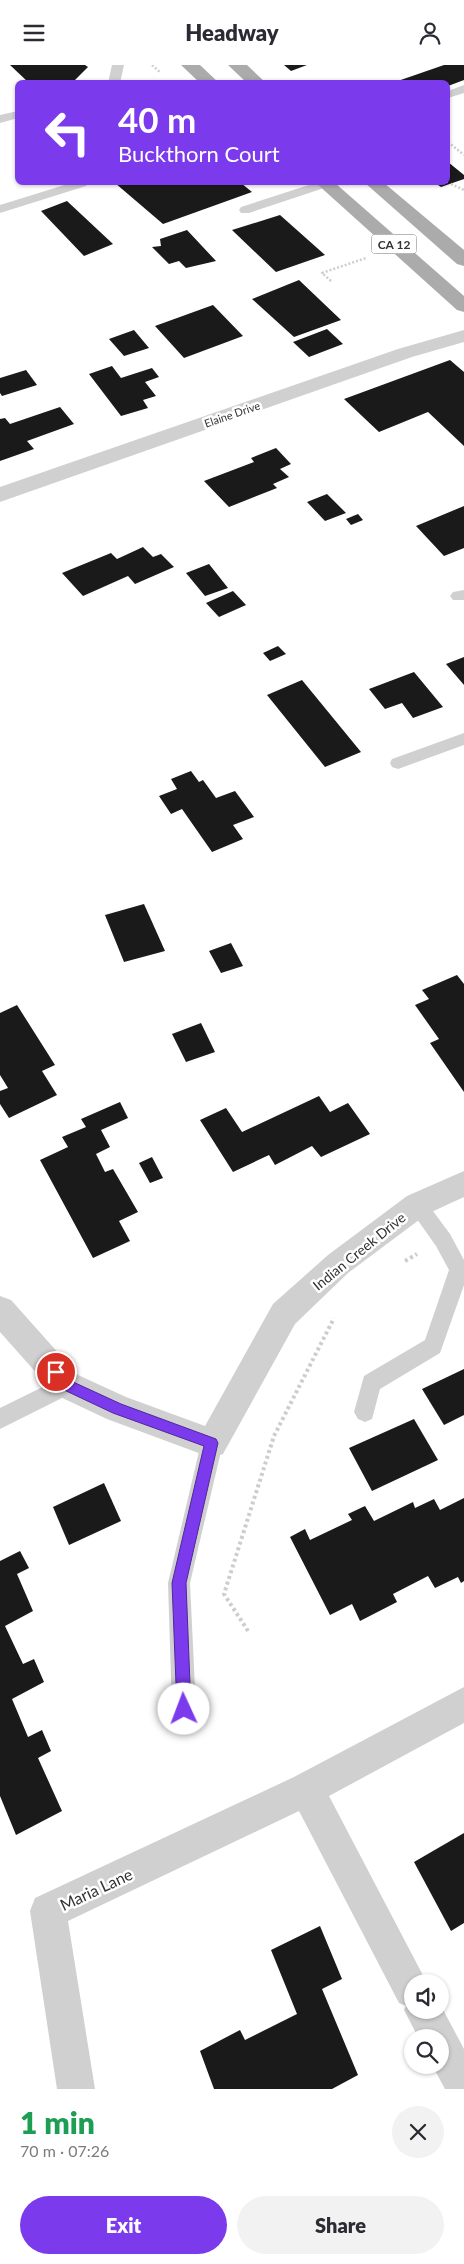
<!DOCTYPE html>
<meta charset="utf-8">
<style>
body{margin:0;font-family:Lato,sans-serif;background:#f2f2f3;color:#2b2b33;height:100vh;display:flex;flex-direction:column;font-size:19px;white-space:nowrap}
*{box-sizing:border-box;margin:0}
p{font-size:16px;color:#7c7c81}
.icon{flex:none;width:28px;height:28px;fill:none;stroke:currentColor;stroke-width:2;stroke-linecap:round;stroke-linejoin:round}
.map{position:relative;height:2024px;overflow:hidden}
.sheet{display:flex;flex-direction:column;background:#fff;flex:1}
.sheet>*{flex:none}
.banner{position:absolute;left:15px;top:15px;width:435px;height:105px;border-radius:8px;box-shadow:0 1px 4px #0004;background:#7c3aed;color:#fff;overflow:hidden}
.fabs{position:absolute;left:404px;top:1909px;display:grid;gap:10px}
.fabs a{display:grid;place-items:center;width:45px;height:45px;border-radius:50%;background:#fff;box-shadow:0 1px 4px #0004;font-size:25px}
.pin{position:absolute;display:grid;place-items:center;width:42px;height:42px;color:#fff;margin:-21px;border:2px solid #fff;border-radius:50%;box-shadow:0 1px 5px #0007}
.me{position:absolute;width:55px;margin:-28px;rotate:358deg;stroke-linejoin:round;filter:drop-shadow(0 0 4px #0008)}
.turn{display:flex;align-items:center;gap:18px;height:105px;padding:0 20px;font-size:22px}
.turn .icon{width:65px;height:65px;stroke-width:2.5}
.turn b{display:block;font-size:35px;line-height:42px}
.round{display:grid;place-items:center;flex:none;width:52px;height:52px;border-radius:26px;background:#f2f2f3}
.headline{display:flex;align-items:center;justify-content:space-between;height:85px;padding:0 20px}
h1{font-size:30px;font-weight:800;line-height:38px;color:#1e9e55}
.button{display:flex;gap:10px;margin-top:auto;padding:10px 20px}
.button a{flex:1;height:58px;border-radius:30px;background:#7c3aed;color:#fff;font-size:20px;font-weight:800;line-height:58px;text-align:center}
.button a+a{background:#f2f2f3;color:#2b2b33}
header{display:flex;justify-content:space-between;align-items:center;height:65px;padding:0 20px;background:#fff;font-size:22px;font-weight:800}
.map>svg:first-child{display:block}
.building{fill:#1a1a1a}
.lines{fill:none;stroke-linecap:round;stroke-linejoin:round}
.path-far1{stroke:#cdcdcd;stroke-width:2.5;stroke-dasharray:2 2;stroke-linecap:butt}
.path{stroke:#cdcdcd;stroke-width:4;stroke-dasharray:3 3;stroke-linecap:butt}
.lane{fill:#d0d0d0;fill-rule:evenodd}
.street{fill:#d0d0d0;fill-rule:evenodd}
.primary{fill:#ababab;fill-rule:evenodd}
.route{fill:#7c3aed;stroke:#51269a}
.labels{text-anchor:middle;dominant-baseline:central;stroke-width:5;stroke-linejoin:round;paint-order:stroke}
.far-street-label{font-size:11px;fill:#333;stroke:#fff}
.shield{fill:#fff;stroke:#707070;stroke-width:1}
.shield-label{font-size:12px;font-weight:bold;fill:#333}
.street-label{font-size:14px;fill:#333;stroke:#fff}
.near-street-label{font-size:16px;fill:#333;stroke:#fff}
</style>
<header><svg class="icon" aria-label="menu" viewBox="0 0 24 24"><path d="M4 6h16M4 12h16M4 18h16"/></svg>Headway<svg class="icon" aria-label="person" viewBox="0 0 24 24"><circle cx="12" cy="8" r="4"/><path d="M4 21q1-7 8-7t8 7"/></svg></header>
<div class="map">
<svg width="464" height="2024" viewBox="0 0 464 2024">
<rect width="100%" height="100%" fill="#fff"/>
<g class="building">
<polygon points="10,0 85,0 88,2 75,15 65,18 29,18"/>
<polygon points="284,0 307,0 291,6"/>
<polygon points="444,0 464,0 464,15 448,21 448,18 392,18"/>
<polygon points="448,97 464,110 464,114 441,122 435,118 448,118"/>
<polygon points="115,118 241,118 252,127 163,159"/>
<polygon points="67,136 113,179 84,191 41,146"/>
<polygon points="280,150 325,190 276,207 232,165"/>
<polygon points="187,165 216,196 186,203 179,196 169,199 152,182 161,181 160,174"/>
<polygon points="299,215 341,255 294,272 252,234"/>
<polygon points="213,240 243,271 184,293 155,261"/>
<polygon points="327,264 343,279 309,292 293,277"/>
<polygon points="134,265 149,283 124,291 109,274"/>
<polygon points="450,295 464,307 464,381 428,347 379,367 344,334"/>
<polygon points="112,301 121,313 152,303 159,312 145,317 156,331 143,335 148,343 121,351 89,309"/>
<polygon points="26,305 37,320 2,331 0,328 0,313"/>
<polygon points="60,342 74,359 27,376 34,384 0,396 0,354 5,353 10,359"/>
<polygon points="276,383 291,399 280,404 289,412 273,419 277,423 229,442 204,416 254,397 251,393"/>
<polygon points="327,429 346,448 325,456 307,437"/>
<polygon points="464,441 464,483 444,491 416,461"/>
<polygon points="358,449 363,455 351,460 346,454"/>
<polygon points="143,482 153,492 161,489 174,502 135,519 128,511 83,531 62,508 111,488 117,494"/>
<polygon points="209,499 228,523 205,531 186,508"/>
<polygon points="233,526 246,540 219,552 206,538"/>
<polygon points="278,581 286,589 270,596 263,588"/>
<polygon points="464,592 464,620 446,599"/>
<polygon points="414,607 443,642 413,653 402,638 385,644 369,624"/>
<polygon points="302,615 361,687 325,702 267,630"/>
<polygon points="191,706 199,717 203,715 216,733 235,726 254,752 233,760 243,774 212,787 182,744 171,749 159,731 177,724 171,714"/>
<polygon points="144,839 165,886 124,897 105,850"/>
<polygon points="231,878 243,901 221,908 209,886"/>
<polygon points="457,910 464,919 464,1027 430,978 439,974 415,940 429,934 422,925"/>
<polygon points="17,940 55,1000 42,1006 57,1030 9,1053 0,1039 0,1026 8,1023 0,1010 0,948"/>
<polygon points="201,958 215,987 186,997 172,969"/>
<polygon points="319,1031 330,1047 348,1038 370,1069 321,1092 312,1081 275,1100 269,1090 233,1107 200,1055 226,1043 242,1067"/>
<polygon points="120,1037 128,1053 101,1065 110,1082 96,1089 105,1107 113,1104 138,1147 119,1156 130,1176 93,1193 40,1095 68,1082 62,1072 86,1062 81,1054"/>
<polygon points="152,1092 163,1113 150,1118 139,1098"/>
<polygon points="464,1304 464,1350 444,1360 422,1324"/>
<polygon points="414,1354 438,1395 372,1426 349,1383"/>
<polygon points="104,1418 121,1456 69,1480 53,1442"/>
<polygon points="464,1433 464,1516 461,1518 458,1512 435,1523 428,1511 393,1529 397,1537 360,1556 352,1539 330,1550 290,1472 305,1464 310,1475 352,1455 348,1449 365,1441 374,1456 413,1437 415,1443 434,1434 440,1445"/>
<polygon points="20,1486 29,1503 17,1509 33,1546 5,1561 23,1599 34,1594 44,1617 12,1634 28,1672 42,1665 51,1686 38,1693 62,1746 16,1770 0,1731 0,1496"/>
<polygon points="464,1768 464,1858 451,1866 414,1797"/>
<polygon points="320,1861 342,1914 322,1924 358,2010 332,2024 214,2024 200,1986 240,1965 245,1975 297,1949 271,1885"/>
</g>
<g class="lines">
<g class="path-far1">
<polyline points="152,0 161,8"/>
<polyline points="448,77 464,90"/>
<polyline points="451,119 464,125"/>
<polyline points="331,216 322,208 366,193"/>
</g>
<g class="path">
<polyline points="405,1196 417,1189"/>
<polyline points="248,1566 224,1529 274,1371 334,1253"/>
</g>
<g class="lane">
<polygon points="112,0 124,0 120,18 108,18"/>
<polygon points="464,20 464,28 448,33 448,26"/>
<polygon points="18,46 18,53 0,58 0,50"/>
<polygon points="71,118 88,118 86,121 0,148 0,140"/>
<polygon points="315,118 332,118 330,121 249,148 241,148 239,145 241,142"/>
<polygon points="464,525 464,535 453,535 450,531 453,527"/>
<polygon points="464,668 464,680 398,704 392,702 390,698 392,694"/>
<polygon points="417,1131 424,1134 450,1169 464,1195 464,1220 440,1288 380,1324 372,1354 365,1357 358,1354 354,1347 364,1311 425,1275 449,1205 436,1181 407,1140 410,1134"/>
<polygon points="67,1310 74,1313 77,1320 74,1327 0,1364 0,1343"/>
<polygon points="212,1368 220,1371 223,1378 190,1518 196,1644 192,1652 184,1656 176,1652 172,1644 168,1518 201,1378 204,1371"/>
</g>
<g class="street">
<polygon points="464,265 464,277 412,292 0,437 0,422 398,284"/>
<polygon points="464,1106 464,1132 427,1149 348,1208 295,1259 223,1389 212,1393 107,1354 56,1330 0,1267 0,1231 11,1235 78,1310 126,1332 205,1361 273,1239 328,1190 407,1131"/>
<polygon points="464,1622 464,1658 329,1731 427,1918 412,1918 412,1945 440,1945 440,1939 464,1984 464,2024 445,2024 432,2000 440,2000 440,1972 418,1972 404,1945 406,1941 399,1938 299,1746 68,1856 95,2024 57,2024 30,1846 35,1833 294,1712"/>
</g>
<g class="primary">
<polygon points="181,0 200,0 219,18 200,18"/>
<polygon points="228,0 247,0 266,18 247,18"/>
<polygon points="316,118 335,118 464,231 464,247 457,245"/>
<polygon points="365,118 384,118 464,185 464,201 457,199"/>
</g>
</g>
<polygon class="route" points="56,1301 60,1303 71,1316 121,1339 216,1374 218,1378 186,1518 191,1644 189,1649 184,1651 179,1649 177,1644 172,1518 204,1381 113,1348 62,1324 49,1307 51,1303"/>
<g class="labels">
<g class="far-street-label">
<text transform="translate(232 349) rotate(-19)">Elaine Drive</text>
</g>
<rect class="shield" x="371.5" y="169.5" width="45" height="19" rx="4"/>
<g class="shield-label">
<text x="394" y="179">CA 12</text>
</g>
<g class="street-label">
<text transform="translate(359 1186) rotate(-39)">Indian Creek Drive</text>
</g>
<g class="near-street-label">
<text transform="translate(96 1824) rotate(-25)">Maria Lane</text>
</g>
</g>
</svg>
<div class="fabs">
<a><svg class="icon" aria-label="sound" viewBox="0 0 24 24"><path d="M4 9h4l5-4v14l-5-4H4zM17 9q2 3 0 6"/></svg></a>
<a><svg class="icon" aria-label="search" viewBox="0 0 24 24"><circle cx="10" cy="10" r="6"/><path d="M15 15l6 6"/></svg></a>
</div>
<div class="pin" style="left:56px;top:1307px;background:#d93025"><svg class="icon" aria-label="arrive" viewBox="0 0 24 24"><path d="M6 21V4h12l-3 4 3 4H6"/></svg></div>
<svg class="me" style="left:184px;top:1644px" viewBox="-20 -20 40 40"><circle r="19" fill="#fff"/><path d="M0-13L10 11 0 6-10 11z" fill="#7c3aed"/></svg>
<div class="banner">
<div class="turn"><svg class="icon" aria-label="left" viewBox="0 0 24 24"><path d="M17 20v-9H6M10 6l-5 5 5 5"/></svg><div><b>40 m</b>Buckthorn Court</div></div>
</div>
</div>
<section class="sheet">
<div class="headline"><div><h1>1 min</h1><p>70 m · 07:26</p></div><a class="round"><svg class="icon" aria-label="close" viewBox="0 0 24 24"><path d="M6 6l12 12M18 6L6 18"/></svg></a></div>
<div class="button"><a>Exit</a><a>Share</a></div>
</section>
